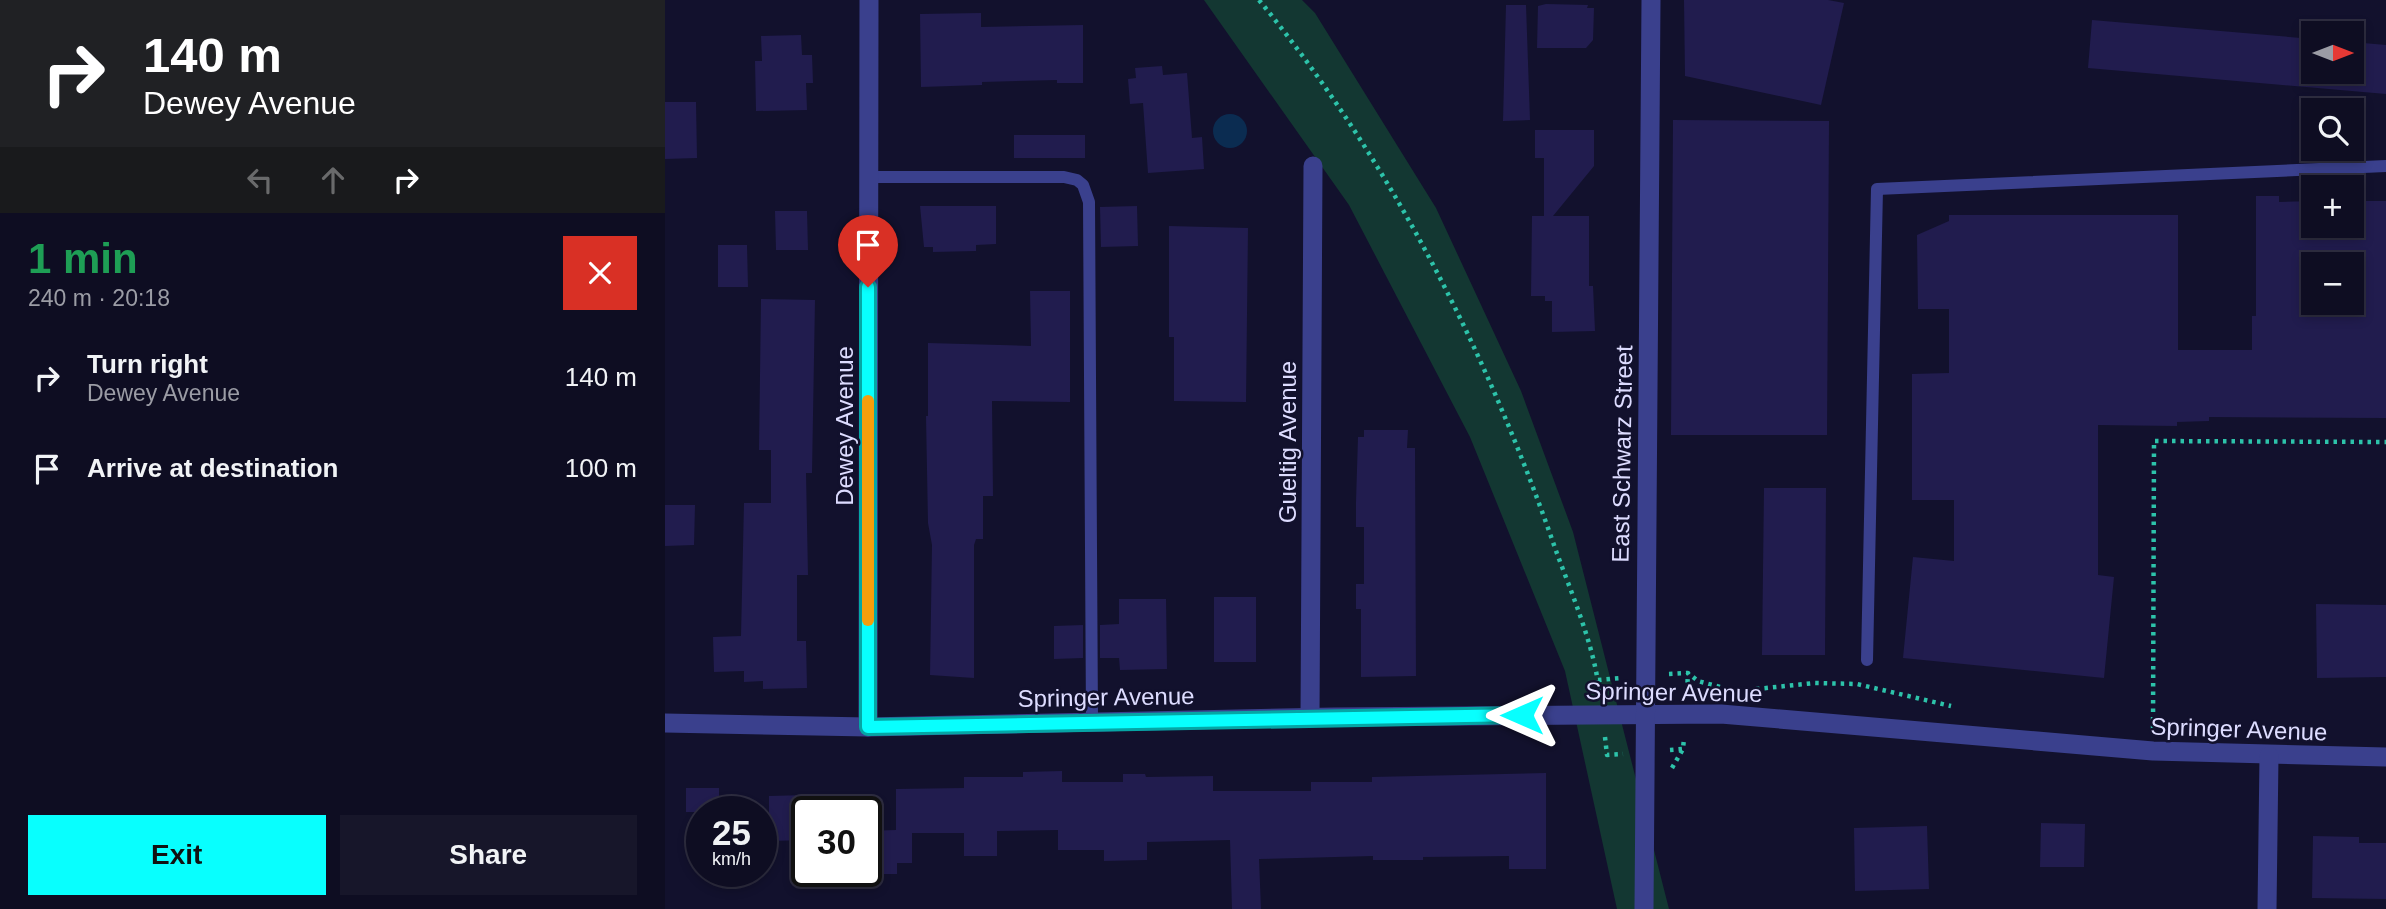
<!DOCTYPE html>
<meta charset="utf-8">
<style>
body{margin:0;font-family:Arial,sans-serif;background:#17162a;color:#f1f3f6;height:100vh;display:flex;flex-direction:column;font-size:26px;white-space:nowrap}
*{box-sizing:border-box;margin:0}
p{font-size:23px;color:#9b9ca5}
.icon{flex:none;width:38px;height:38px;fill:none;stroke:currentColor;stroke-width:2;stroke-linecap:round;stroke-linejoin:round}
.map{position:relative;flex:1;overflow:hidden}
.details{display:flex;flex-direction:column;background:#0e0d22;width:665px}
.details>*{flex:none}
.top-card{background:#202124;color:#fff;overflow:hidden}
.needle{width:46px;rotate:90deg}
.controls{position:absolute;left:1636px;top:21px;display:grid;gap:14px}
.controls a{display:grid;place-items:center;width:63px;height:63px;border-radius:0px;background:#0e0d22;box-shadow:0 4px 10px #0003,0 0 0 2px #2e2d40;font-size:35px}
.speed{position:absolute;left:21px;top:796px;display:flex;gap:14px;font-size:35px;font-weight:700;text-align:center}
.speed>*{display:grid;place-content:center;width:91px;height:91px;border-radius:50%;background:#0e0d22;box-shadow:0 4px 10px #0003,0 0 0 2px #2e2d40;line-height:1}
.speed small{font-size:18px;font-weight:400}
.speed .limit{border:4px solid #111;border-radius:10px;background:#fff;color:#111}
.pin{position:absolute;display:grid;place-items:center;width:60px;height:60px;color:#fff;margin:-72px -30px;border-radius:50% 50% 50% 0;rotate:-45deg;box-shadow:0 0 7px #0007}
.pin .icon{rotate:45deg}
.me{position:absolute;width:77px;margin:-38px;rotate:270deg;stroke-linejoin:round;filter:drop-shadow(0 0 5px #0008)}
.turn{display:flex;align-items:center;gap:24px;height:147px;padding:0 28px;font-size:32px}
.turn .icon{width:91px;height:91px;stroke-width:2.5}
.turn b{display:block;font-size:49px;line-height:60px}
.lanes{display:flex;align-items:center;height:66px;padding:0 28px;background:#0003;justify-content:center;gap:35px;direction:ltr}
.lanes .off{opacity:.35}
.round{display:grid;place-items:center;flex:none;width:74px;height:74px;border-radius:0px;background:#17162a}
.head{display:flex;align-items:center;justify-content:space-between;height:119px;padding:0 28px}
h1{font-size:42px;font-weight:700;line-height:52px;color:#1e9e55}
.button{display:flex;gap:14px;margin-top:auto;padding:14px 28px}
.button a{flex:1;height:80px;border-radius:0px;background:#08fffe;color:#111;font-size:28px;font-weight:700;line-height:80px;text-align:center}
.button a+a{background:#17162a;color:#f1f3f6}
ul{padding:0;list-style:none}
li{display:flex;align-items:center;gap:21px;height:91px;padding:0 28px}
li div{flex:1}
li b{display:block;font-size:26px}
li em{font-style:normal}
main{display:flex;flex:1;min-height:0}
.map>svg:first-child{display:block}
.green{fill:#133732}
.water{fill:#0b2c51}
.building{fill:#211c4e;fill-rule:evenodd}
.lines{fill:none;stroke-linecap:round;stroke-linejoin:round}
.path{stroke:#2dc3aa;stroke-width:4.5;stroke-dasharray:3.5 5;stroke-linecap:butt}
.service{stroke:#3a408d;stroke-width:12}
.minor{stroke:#3a408d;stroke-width:19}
.tertiary{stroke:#3a408d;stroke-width:19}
.route-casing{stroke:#05a6a5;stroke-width:18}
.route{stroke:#08fffe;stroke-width:12}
.slow{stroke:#f59e0b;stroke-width:12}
.labels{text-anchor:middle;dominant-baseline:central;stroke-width:5;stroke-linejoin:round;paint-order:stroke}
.street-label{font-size:24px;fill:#dddcff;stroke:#12112d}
</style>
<main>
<section class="details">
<div class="top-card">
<div class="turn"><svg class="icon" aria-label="right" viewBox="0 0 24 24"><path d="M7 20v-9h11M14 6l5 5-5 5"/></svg><div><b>140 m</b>Dewey Avenue</div></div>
<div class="lanes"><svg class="icon off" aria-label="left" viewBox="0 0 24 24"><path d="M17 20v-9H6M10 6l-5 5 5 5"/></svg><svg class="icon off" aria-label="ahead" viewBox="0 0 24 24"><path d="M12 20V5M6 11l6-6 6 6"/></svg><svg class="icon" aria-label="right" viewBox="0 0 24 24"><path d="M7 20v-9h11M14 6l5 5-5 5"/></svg></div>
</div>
<div class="head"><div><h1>1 min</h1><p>240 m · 20:18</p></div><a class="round" style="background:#d93025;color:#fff"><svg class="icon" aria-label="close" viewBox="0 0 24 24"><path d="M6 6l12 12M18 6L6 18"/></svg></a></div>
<ul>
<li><svg class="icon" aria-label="right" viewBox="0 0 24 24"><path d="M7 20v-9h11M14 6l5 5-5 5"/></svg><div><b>Turn right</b><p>Dewey Avenue</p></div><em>140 m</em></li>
<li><svg class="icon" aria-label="arrive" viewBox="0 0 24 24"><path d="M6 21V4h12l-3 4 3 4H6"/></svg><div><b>Arrive at destination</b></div><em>100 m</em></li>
</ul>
<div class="button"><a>Exit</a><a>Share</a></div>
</section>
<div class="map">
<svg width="1721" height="909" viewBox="0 0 1721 909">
<rect width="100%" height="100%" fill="#12112d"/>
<polygon class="green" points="539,0 637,0 650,13 771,208 856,391 908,532 1004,909 952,909 900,671 805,437 684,205"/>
<circle class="water" cx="565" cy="131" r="17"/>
<g class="building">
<polygon points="1019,0 1163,0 1179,3 1156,105 1020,76"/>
<polygon points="881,4 923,5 922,8 929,8 928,40 921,48 872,48 873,6"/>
<polygon points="841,5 861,5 865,120 838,121"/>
<polygon points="316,13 316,27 418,25 418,83 392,83 392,80 317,82 317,85 256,87 255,14"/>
<polygon points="1427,20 1648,39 1648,72 1687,72 1687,42 1721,45 1721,94 1423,68"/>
<polygon points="136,35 137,55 147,55 148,83 141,83 142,110 91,111 90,61 97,61 96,36"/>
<polygon points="497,66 498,75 522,73 527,138 537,137 539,169 483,173 478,103 465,104 463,79 471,78 470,68"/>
<polygon points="0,102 31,102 32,158 0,159"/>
<polygon points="1008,120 1164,121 1162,435 1006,435"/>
<polygon points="870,130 929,130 929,166 888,216 924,216 924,286 928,286 930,331 887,332 887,301 880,301 880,296 866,296 867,216 879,216 879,158 870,158"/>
<rect x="349" y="135" width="71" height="23"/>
<path d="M 1591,196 L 1614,196 L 1614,202 L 1648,201 L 1648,226 L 1687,226 L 1687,201 L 1721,201 L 1721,418 L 1544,417 L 1544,421 L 1512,422 L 1512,426 L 1433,425 L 1433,575 L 1449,577 L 1439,678 L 1238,658 L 1248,557 L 1289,561 L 1289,500 L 1247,500 L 1247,374 L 1284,373 L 1284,309 L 1253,309 L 1252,235 L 1284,221 L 1284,215 L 1513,215 L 1513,350 L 1587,350 L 1587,316 L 1591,316 ZM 1648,264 L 1687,264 L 1687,303 L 1648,303 Z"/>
<polygon points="255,206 331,206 331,244 311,245 311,251 268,252 268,247 259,247"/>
<polygon points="472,206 473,246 436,247 435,207"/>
<polygon points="110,211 142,211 143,250 111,250"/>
<polygon points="504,226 583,228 581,402 509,401 509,337 504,337"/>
<polygon points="53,245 82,245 83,287 53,287"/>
<polygon points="365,291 405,291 405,402 327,401 328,496 318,496 318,539 311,539 309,545 309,678 265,675 267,545 263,523 261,416 263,416 263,343 366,346"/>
<polygon points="96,299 150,300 147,473 141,473 143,575 132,575 132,641 141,641 142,688 98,689 98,681 79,682 79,671 49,672 48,637 76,636 79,503 106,503 106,450 94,450"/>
<polygon points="699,430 743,430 742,448 750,448 751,676 696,677 696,609 691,609 691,584 699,584 699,527 691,527 691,502 693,437 699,437"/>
<polygon points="1099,488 1161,488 1160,655 1097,655"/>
<polygon points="0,505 30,505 29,545 0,546"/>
<rect x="549" y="597" width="42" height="65"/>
<polygon points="454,599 501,599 502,669 455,670 454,658 435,658 435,625 454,624"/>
<polygon points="1651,604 1721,605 1721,677 1652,678"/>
<polygon points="418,625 418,658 389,659 389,626"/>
<polygon points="397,771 397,782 458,782 458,774 480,774 481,777 548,776 548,791 646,791 646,782 707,782 707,777 881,773 881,869 844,869 844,856 758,857 758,860 708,860 708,856 594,859 596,909 567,909 565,840 482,842 482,860 439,861 439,850 393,850 393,830 332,831 332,856 299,856 299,833 247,833 247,863 232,863 232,874 202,874 201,831 231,830 231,789 299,788 299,777 358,777 358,772"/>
<rect x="21" y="788" width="33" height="24"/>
<polygon points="142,795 142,840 104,841 104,796"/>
<polygon points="1376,823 1420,824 1419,867 1375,867"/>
<polygon points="1262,826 1264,889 1190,891 1189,828"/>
<polygon points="1648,836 1694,837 1694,843 1721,843 1721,899 1647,898"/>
</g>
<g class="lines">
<g class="path">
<path d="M 594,0 C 726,161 822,352 890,548 C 906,592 929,645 934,690"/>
<polyline points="1004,674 1023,673 1033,681 1055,687"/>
<polyline points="933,680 957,678"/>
<polyline points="1091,689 1150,683 1192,684 1286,706"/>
<polyline points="1022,691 1023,673"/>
<polyline points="1488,729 1489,441 1721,442"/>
<polyline points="940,737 942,755 958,754"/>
<polyline points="1005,750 1018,749"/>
<polyline points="1007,768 1018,749 1019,738"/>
</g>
<g class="service">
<polyline points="203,177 399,177 412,180 418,185 424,202 427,722"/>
<polyline points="1202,660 1212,189 1721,166"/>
</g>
<g class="minor">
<polyline points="645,717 648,166"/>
<polyline points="0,723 203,727 669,717 1056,714 1488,751 1721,757"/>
<polyline points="203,727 204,0"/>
<polyline points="1602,909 1604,756"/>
</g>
<polyline class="tertiary" points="979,909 986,0"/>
</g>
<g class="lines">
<g class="route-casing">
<polyline id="route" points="203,287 203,727 857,715"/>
</g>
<use href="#route" class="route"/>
<polyline class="slow" points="203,401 203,620"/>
</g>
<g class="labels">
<g class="street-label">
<text transform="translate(179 426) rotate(-90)">Dewey Avenue</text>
<text transform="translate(622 442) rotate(-90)">Gueltig Avenue</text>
<text transform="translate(957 454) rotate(-89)">East Schwarz Street</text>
<text transform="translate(1009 692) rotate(1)">Springer Avenue</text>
<text transform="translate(441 697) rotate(-1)">Springer Avenue</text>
<text transform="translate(1574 729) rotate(2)">Springer Avenue</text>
</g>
</g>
</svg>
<div class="controls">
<a><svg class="needle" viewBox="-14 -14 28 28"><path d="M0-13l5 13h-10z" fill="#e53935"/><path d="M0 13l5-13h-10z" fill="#9b9ca5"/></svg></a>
<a><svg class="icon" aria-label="search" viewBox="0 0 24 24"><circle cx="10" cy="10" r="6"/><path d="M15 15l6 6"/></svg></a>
<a>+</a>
<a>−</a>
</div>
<div class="speed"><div>25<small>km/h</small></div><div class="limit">30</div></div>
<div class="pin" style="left:203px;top:287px;background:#d93025"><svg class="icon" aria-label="arrive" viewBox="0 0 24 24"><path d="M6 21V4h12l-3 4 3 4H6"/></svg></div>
<svg class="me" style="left:857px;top:715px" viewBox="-20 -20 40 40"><path d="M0-17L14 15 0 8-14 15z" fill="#08fffe" stroke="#fff" stroke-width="4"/></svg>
</div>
</main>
